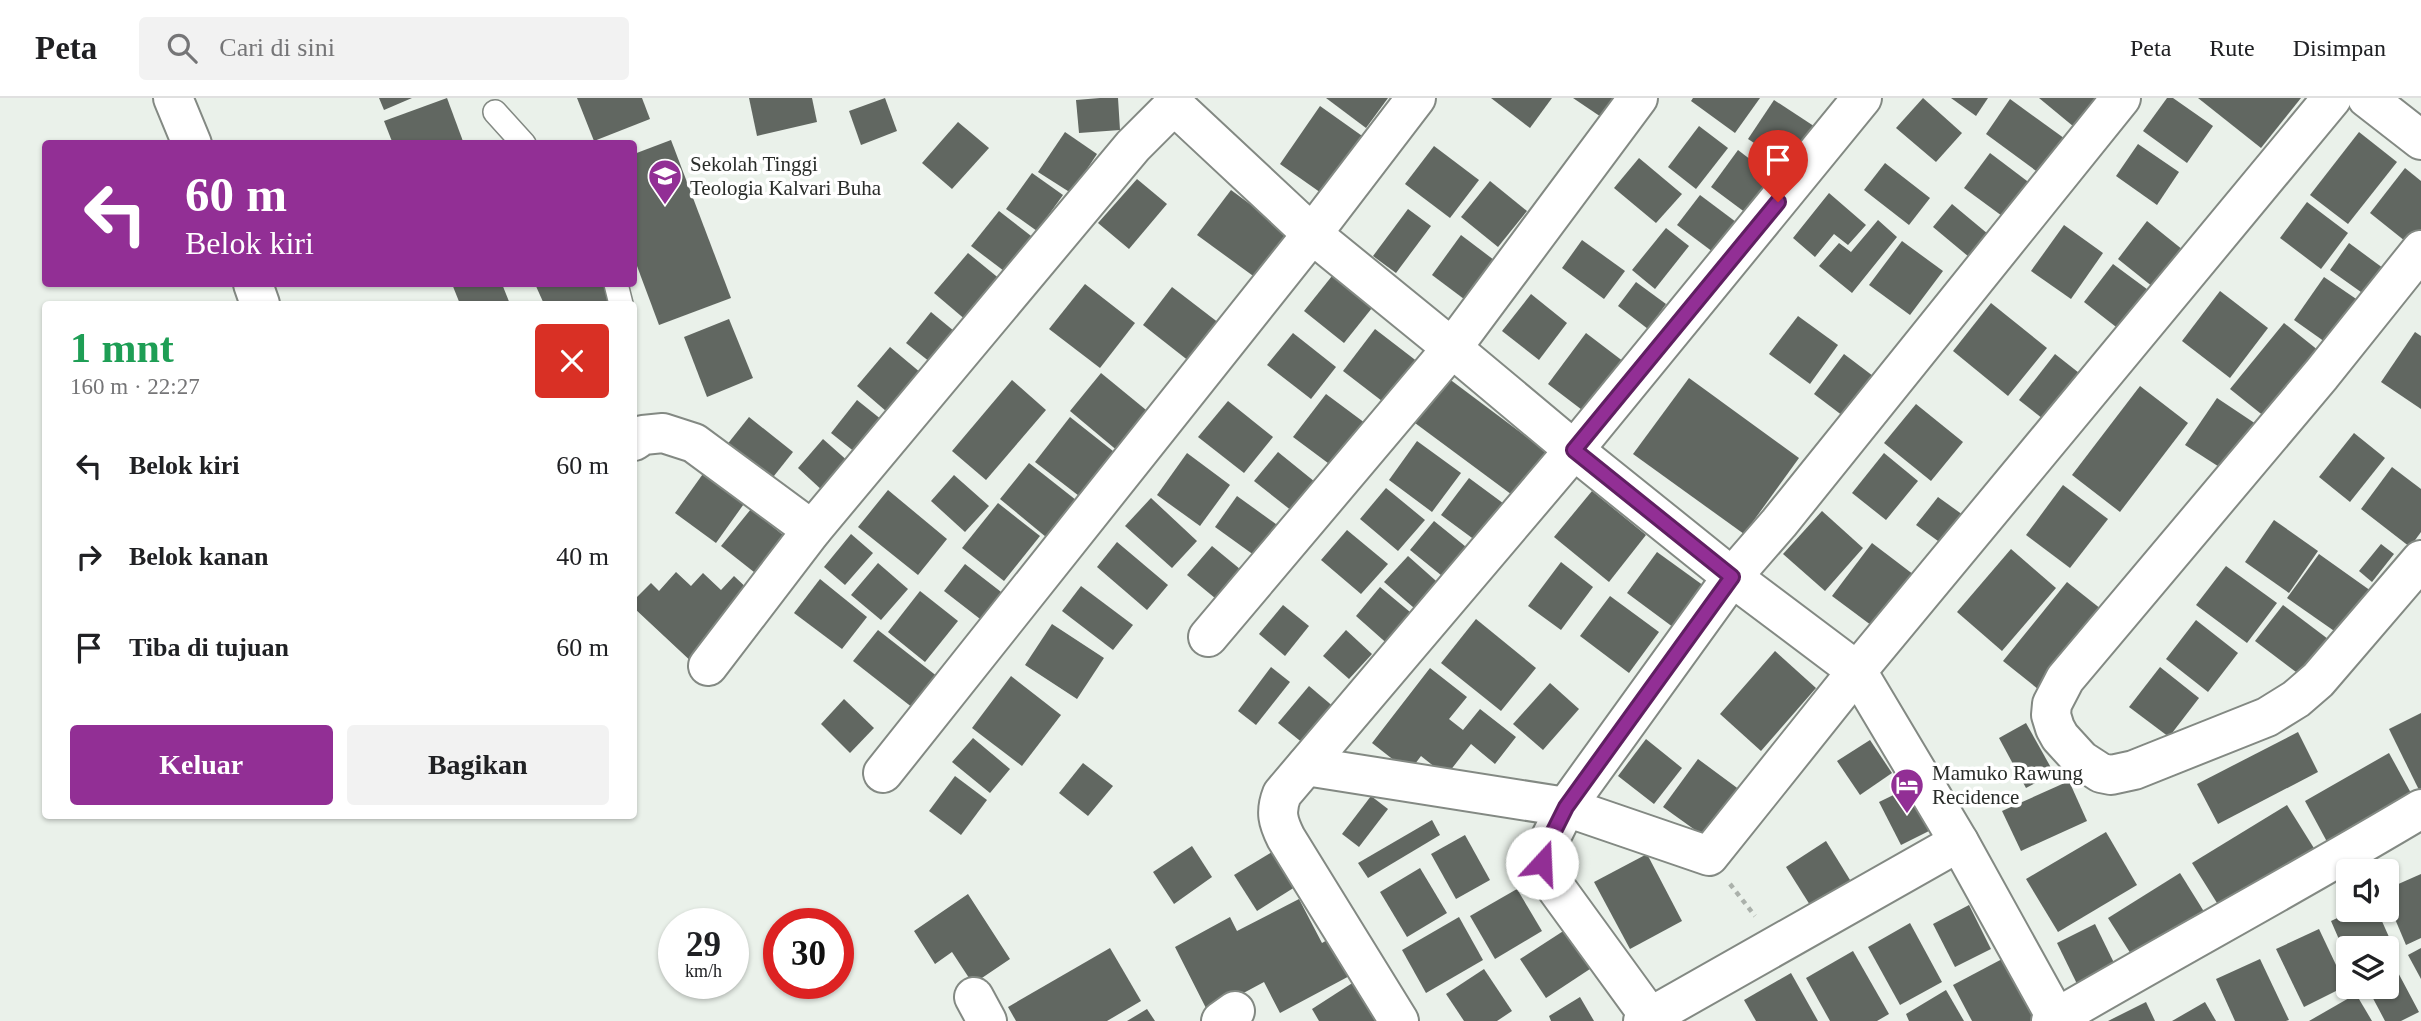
<!DOCTYPE html>
<html lang="id">
<meta charset="utf-8">
<style>
body{margin:0;font-family:Georgia,serif;background:#f2f2f2;color:#202124;height:100vh;display:flex;flex-direction:column;font-size:26px;white-space:nowrap}
*{box-sizing:border-box;margin:0}
p{font-size:23px;color:#757577}
.icon{flex:none;width:38px;height:38px;fill:none;stroke:currentColor;stroke-width:2;stroke-linecap:round;stroke-linejoin:round}
.map{position:relative;flex:1;overflow:hidden}
.details{position:absolute;left:42px;top:203px;width:595px;height:518px;display:flex;flex-direction:column;background:#fff;border-radius:7px;box-shadow:0 2px 5px #0004}
.details>*{flex:none}
.hud{position:absolute;left:42px;top:42px;width:595px;height:147px;border-radius:7px;box-shadow:0 2px 5px #0004;background:#922f95;color:#fff;overflow:hidden}
.controls{position:absolute;left:2336px;top:761px;display:grid;gap:14px}
.controls a{display:grid;place-items:center;width:63px;height:63px;border-radius:7px;background:#fff;box-shadow:0 2px 5px #0004;font-size:35px}
.speed{position:absolute;left:658px;top:810px;display:flex;gap:14px;font-size:35px;font-weight:700;text-align:center}
.speed>*{display:grid;place-content:center;width:91px;height:91px;border-radius:50%;background:#fff;box-shadow:0 2px 5px #0004;line-height:1}
.speed small{font-size:18px;font-weight:400}
.speed .limit{border:10px solid #d22;background:#fff;color:#111}
.pin{position:absolute;display:grid;place-items:center;width:60px;height:60px;color:#fff;margin:-72px -30px;border-radius:50% 50% 50% 0;rotate:-45deg;box-shadow:0 0 7px #0007}
.pin .icon{rotate:45deg}
.me{position:absolute;width:77px;margin:-38px;rotate:20deg;stroke-linejoin:round;filter:drop-shadow(0 0 5px #0008)}
.turn{display:flex;align-items:center;gap:24px;height:147px;padding:0 28px;font-size:32px}
.turn .icon{width:91px;height:91px;stroke-width:2.5}
.turn b{display:block;font-size:49px;line-height:60px}
.round{display:grid;place-items:center;flex:none;width:74px;height:74px;border-radius:7px;background:#f2f2f2}
.summary{display:flex;align-items:center;justify-content:space-between;height:119px;padding:0 28px}
h1{font-size:42px;font-weight:700;line-height:52px;color:#1e9e55}
.button{display:flex;gap:14px;margin-top:auto;padding:14px 28px}
.button a{flex:1;height:80px;border-radius:7px;background:#922f95;color:#fff;font-size:28px;font-weight:700;line-height:80px;text-align:center}
.button a+a{background:#f2f2f2;color:#202124}
ul{padding:0;list-style:none}
li{display:flex;align-items:center;gap:21px;height:91px;padding:0 28px}
li div{flex:1}
li b{display:block;font-size:26px}
li em{font-style:normal}
header{display:flex;align-items:center;gap:42px;box-sizing:border-box;height:98px;padding:0 35px;background:#fff;border-bottom:2px solid #e0e0e0}
header strong{font-size:33px}
nav{display:flex;gap:38px;margin-inline-start:auto;font-size:24px}
.search{width:490px;height:63px;background:#f2f2f2;display:flex;align-items:center;gap:18px;box-sizing:border-box;padding:0 24px;border-radius:7px;color:#757577;font-size:26px}
.map>svg:first-child{display:block}
.building{fill:#616761}
.lines{fill:none;stroke-linecap:round;stroke-linejoin:round}
.service-casing{stroke:#838983;stroke-width:26}
.minor-casing{stroke:#838983;stroke-width:42}
.path{stroke:#abb1ab;stroke-width:4.5;stroke-dasharray:5 5;stroke-linecap:butt}
.service{stroke:#fff;stroke-width:23}
.minor{stroke:#fff;stroke-width:38}
.route-casing{stroke:#5f1f61;stroke-width:18}
.route{stroke:#922f95;stroke-width:12}
.labels{text-anchor:middle;dominant-baseline:central;stroke-width:7;stroke-linejoin:round;paint-order:stroke}
.poi-label{font-size:21px;fill:#292c29;stroke:#fff;text-anchor:start}
</style>
<header>
<strong>Peta</strong>
<div class="search"><svg class="icon" aria-label="search" viewBox="0 0 24 24"><circle cx="10" cy="10" r="6"/><path d="M15 15l6 6"/></svg>Cari di sini</div>
<nav><a>Peta</a><a>Rute</a><a>Disimpan</a></nav>
</header>
<div class="map">
<svg width="2421" height="923" viewBox="0 0 2421 923">
<rect width="100%" height="100%" fill="#eaf1ea"/>
<g class="building">
<polygon points="379,0 412,0 384,12"/>
<polygon points="447,0 464,46 393,46 384,23"/>
<polygon points="577,0 642,0 650,21 594,43"/>
<polygon points="749,0 812,0 817,24 757,38"/>
<polygon points="885,0 897,33 861,47 849,13"/>
<polygon points="1100,0 1118,0 1120,32 1079,35 1076,2"/>
<polygon points="1326,0 1388,0 1366,30"/>
<polygon points="1491,0 1552,0 1530,30"/>
<polygon points="1573,0 1627,0 1610,25"/>
<polygon points="1693,0 1760,0 1735,35 1691,3"/>
<polygon points="1923,0 1962,35 1936,64 1896,30"/>
<polygon points="1951,0 1988,0 1976,18"/>
<polygon points="2039,0 2099,0 2085,38"/>
<polygon points="2167,0 2173,0 2213,28 2187,65 2143,33"/>
<polygon points="2198,0 2301,0 2261,50"/>
<polygon points="2010,1 2068,43 2043,78 1986,36"/>
<polygon points="1774,2 1826,36 1800,75 1748,41"/>
<polygon points="1320,8 1365,40 1324,97 1280,66"/>
<polygon points="958,24 989,50 952,91 922,65"/>
<polygon points="1699,28 1728,50 1696,91 1668,69"/>
<polygon points="1065,34 1097,56 1071,95 1038,74"/>
<polygon points="2359,34 2397,64 2348,126 2310,97"/>
<polygon points="671,42 731,200 659,227 634,160 634,56"/>
<polygon points="2138,46 2179,74 2157,107 2116,78"/>
<polygon points="1434,48 1479,82 1450,120 1405,86"/>
<polygon points="1738,52 1781,85 1754,121 1711,89"/>
<polygon points="1990,55 2039,92 2013,126 1964,90"/>
<polygon points="1639,60 1682,96 1656,125 1614,90"/>
<polygon points="1885,65 1930,100 1909,127 1864,92"/>
<polygon points="2405,70 2421,83 2421,143 2415,151 2370,115"/>
<polygon points="1032,75 1063,97 1037,133 1006,111"/>
<polygon points="1137,81 1167,106 1129,151 1098,125"/>
<polygon points="1490,83 1527,113 1498,149 1461,119"/>
<polygon points="1231,92 1289,135 1256,180 1197,137"/>
<polygon points="1829,95 1866,127 1848,147 1834,136 1815,159 1793,140"/>
<polygon points="1700,97 1740,127 1717,157 1677,127"/>
<polygon points="2307,104 2348,135 2321,171 2280,140"/>
<polygon points="1952,106 1988,136 1969,159 1933,129"/>
<polygon points="1408,111 1431,128 1396,175 1373,158"/>
<polygon points="999,113 1035,141 1008,176 971,148"/>
<polygon points="1878,122 1897,139 1852,195 1819,168 1839,145 1851,154"/>
<polygon points="2147,123 2193,160 2163,197 2118,161"/>
<polygon points="2064,127 2103,155 2071,201 2031,173"/>
<polygon points="1666,130 1689,148 1655,191 1632,172"/>
<polygon points="1461,137 1494,162 1464,201 1432,177"/>
<polygon points="1582,142 1625,173 1604,201 1562,170"/>
<polygon points="1902,143 1943,173 1910,217 1869,187"/>
<polygon points="2349,145 2387,173 2368,199 2330,172"/>
<polygon points="968,155 1001,182 967,223 934,195"/>
<polygon points="2113,166 2159,200 2129,239 2084,204"/>
<polygon points="1332,178 1372,210 1344,245 1304,213"/>
<polygon points="2324,179 2365,207 2335,251 2294,222"/>
<polygon points="1636,184 1666,206 1648,231 1618,208"/>
<polygon points="452,186 502,186 510,206 460,206"/>
<polygon points="535,186 606,186 614,206 544,206"/>
<polygon points="1085,186 1135,225 1100,270 1049,231"/>
<polygon points="1172,189 1228,232 1199,271 1143,227"/>
<polygon points="2220,193 2268,230 2230,280 2182,243"/>
<polygon points="1531,196 1567,225 1539,262 1502,233"/>
<polygon points="1991,205 2047,250 2008,298 1953,253"/>
<polygon points="931,214 960,238 935,268 906,245"/>
<polygon points="1798,218 1838,247 1810,286 1769,256"/>
<polygon points="729,221 753,280 707,299 684,239"/>
<polygon points="2284,225 2324,257 2270,323 2230,291"/>
<polygon points="1375,231 1427,271 1395,313 1343,273"/>
<polygon points="2415,234 2421,238 2421,311 2381,284"/>
<polygon points="1293,235 1336,269 1311,301 1267,267"/>
<polygon points="1586,235 1628,267 1590,318 1548,286"/>
<polygon points="890,249 927,280 894,320 857,288"/>
<polygon points="1844,256 1877,281 1847,321 1814,296"/>
<polygon points="2055,256 2088,282 2052,328 2019,302"/>
<polygon points="1101,275 1151,316 1119,354 1070,313"/>
<polygon points="1448,280 1556,361 1523,405 1415,325"/>
<polygon points="1689,280 1799,360 1744,436 1633,356"/>
<polygon points="1012,282 1046,312 986,382 952,353"/>
<polygon points="2140,288 2188,325 2120,414 2072,377"/>
<polygon points="1326,296 1369,328 1336,371 1293,339"/>
<polygon points="2217,300 2256,326 2224,372 2185,347"/>
<polygon points="857,302 892,330 866,363 831,335"/>
<polygon points="1228,303 1273,339 1244,375 1198,339"/>
<polygon points="1916,306 1963,344 1931,383 1884,345"/>
<polygon points="749,319 793,354 766,388 722,353"/>
<polygon points="1070,319 1118,357 1083,401 1035,364"/>
<polygon points="2354,335 2385,360 2350,404 2319,379"/>
<polygon points="823,341 850,365 824,394 798,370"/>
<polygon points="1417,343 1461,375 1432,414 1389,382"/>
<polygon points="1278,354 1320,388 1297,417 1254,383"/>
<polygon points="1187,355 1230,387 1200,428 1157,397"/>
<polygon points="1884,355 1918,383 1886,422 1852,395"/>
<polygon points="1029,365 1076,402 1046,439 1000,401"/>
<polygon points="2392,369 2421,391 2421,434 2410,449 2361,411"/>
<polygon points="705,373 746,403 716,445 675,415"/>
<polygon points="954,377 989,408 965,434 931,403"/>
<polygon points="1469,380 1515,414 1487,451 1441,417"/>
<polygon points="2063,387 2108,421 2070,470 2026,437"/>
<polygon points="1386,390 1425,422 1398,453 1360,421"/>
<polygon points="888,392 947,441 918,477 858,429"/>
<polygon points="1592,393 1646,437 1609,484 1554,439"/>
<polygon points="1237,398 1287,434 1265,465 1215,429"/>
<polygon points="1938,399 1970,422 1949,451 1916,427"/>
<polygon points="1151,400 1197,443 1172,470 1125,428"/>
<polygon points="998,405 1040,438 1004,483 962,450"/>
<polygon points="751,411 788,441 759,478 721,448"/>
<polygon points="1822,413 1863,450 1825,493 1783,456"/>
<polygon points="2274,422 2318,453 2289,495 2245,464"/>
<polygon points="1434,423 1476,457 1452,486 1410,452"/>
<polygon points="1347,432 1388,466 1361,496 1321,462"/>
<polygon points="851,436 873,455 845,487 824,469"/>
<polygon points="1117,444 1168,487 1147,512 1097,469"/>
<polygon points="1872,445 1922,483 1883,536 1832,498"/>
<polygon points="2381,446 2394,456 2372,484 2359,473"/>
<polygon points="1212,448 1246,476 1221,505 1187,477"/>
<polygon points="2011,451 2056,490 2002,553 1957,514"/>
<polygon points="1657,454 1711,493 1681,535 1627,495"/>
<polygon points="2319,456 2371,493 2340,537 2287,500"/>
<polygon points="1408,458 1444,490 1421,516 1384,484"/>
<polygon points="1561,464 1593,489 1561,532 1528,508"/>
<polygon points="878,465 908,491 881,522 851,497"/>
<polygon points="965,466 1005,497 984,524 944,493"/>
<polygon points="2226,468 2277,505 2247,545 2196,507"/>
<polygon points="676,474 691,488 703,475 721,492 734,478 752,495 695,567 634,510 634,502 651,485 659,493"/>
<polygon points="820,481 867,519 842,551 794,515"/>
<polygon points="2067,484 2111,519 2048,599 2003,563"/>
<polygon points="1081,488 1133,527 1113,552 1062,513"/>
<polygon points="1380,489 1416,519 1391,549 1356,518"/>
<polygon points="920,493 958,523 925,564 888,534"/>
<polygon points="1610,498 1659,534 1629,575 1580,538"/>
<polygon points="1283,507 1309,528 1285,558 1259,536"/>
<polygon points="2283,507 2332,544 2304,580 2255,543"/>
<polygon points="1476,521 1536,570 1501,613 1441,565"/>
<polygon points="2196,522 2238,555 2208,594 2166,561"/>
<polygon points="1052,526 1104,560 1077,601 1025,567"/>
<polygon points="878,532 938,579 913,610 853,563"/>
<polygon points="1346,532 1372,556 1349,581 1323,558"/>
<polygon points="1775,553 1816,590 1761,653 1720,616"/>
<polygon points="1271,569 1290,584 1256,627 1238,613"/>
<polygon points="2160,569 2199,600 2169,639 2129,609"/>
<polygon points="1430,570 1467,599 1449,621 1463,632 1480,611 1516,639 1495,666 1471,646 1446,678 1421,658 1409,674 1372,645"/>
<polygon points="1011,578 1061,617 1022,668 972,630"/>
<polygon points="1550,585 1579,611 1543,652 1513,626"/>
<polygon points="1309,588 1335,610 1304,646 1278,625"/>
<polygon points="844,601 874,630 850,655 821,626"/>
<polygon points="2421,615 2421,696 2389,631"/>
<polygon points="2026,625 2054,675 2026,690 1999,640"/>
<polygon points="2298,634 2318,674 2218,726 2197,686"/>
<polygon points="973,640 1010,671 990,695 952,664"/>
<polygon points="1646,641 1682,670 1654,706 1618,678"/>
<polygon points="1870,642 1892,675 1860,697 1837,663"/>
<polygon points="2389,655 2417,706 2332,753 2305,703"/>
<polygon points="1698,661 1744,695 1709,742 1663,709"/>
<polygon points="1083,665 1113,688 1088,718 1059,695"/>
<polygon points="955,678 987,702 961,737 929,713"/>
<polygon points="2069,683 2087,723 2021,753 2002,713"/>
<polygon points="1914,687 1935,730 1901,747 1879,704"/>
<polygon points="1371,698 1388,711 1359,749 1342,736"/>
<polygon points="2287,707 2322,763 2227,821 2192,765"/>
<polygon points="1432,722 1440,737 1368,780 1358,765"/>
<polygon points="2106,734 2137,787 2058,834 2026,781"/>
<polygon points="1465,737 1490,782 1456,801 1431,756"/>
<polygon points="1826,743 1855,790 1815,815 1786,769"/>
<polygon points="1192,748 1212,779 1174,806 1153,774"/>
<polygon points="1272,754 1295,789 1257,813 1234,777"/>
<polygon points="1647,756 1682,823 1630,851 1594,784"/>
<polygon points="1420,770 1447,815 1407,839 1380,794"/>
<polygon points="2180,775 2208,820 2136,864 2108,820"/>
<polygon points="2421,776 2421,840 2406,847 2387,802 2387,791"/>
<polygon points="1517,791 1542,833 1495,861 1470,818"/>
<polygon points="968,796 1010,861 973,886 952,854 935,866 914,833"/>
<polygon points="1299,801 1322,845 1336,837 1355,875 1280,915 1264,884 1208,914 1175,849 1230,819 1237,833"/>
<polygon points="1969,807 1991,851 1955,869 1933,826"/>
<polygon points="2354,812 2377,812 2393,848 2388,850 2348,850 2348,862 2331,823"/>
<polygon points="1459,819 1483,862 1426,895 1402,852"/>
<polygon points="1910,825 1942,884 1900,907 1868,849"/>
<polygon points="2095,826 2117,871 2079,890 2057,845"/>
<polygon points="1568,830 1593,869 1546,900 1520,861"/>
<polygon points="2319,831 2346,888 2304,909 2276,851"/>
<polygon points="1110,850 1141,903 1107,923 1016,923 1008,909"/>
<polygon points="2421,850 2421,881 2408,857"/>
<polygon points="1853,853 1889,916 1877,923 1830,923 1806,880"/>
<polygon points="2004,860 2037,923 1972,923 1953,887"/>
<polygon points="2260,861 2289,922 2286,923 2235,923 2216,881"/>
<polygon points="2394,867 2419,914 2401,923 2385,923 2367,889 2387,889 2387,871"/>
<polygon points="1484,871 1512,913 1497,923 1464,923 1446,896"/>
<polygon points="1791,875 1818,923 1756,923 1744,902"/>
<polygon points="1357,882 1380,923 1319,923 1312,911"/>
<polygon points="1946,892 1964,923 1909,923 1906,916"/>
<polygon points="2356,896 2372,923 2309,923"/>
<polygon points="1580,899 1594,923 1551,923 1549,918"/>
<polygon points="2146,904 2155,923 2108,923"/>
<polygon points="2205,904 2216,923 2172,923"/>
<polygon points="1147,911 1155,923 1127,923"/>
</g>
<g class="lines">
<g class="service-casing">
<g id="service">
<polyline points="495,14 524,46"/>
<polyline points="616,186 621,206"/>
</g>
</g>
<g class="minor-casing">
<g id="minor">
<polyline points="173,0 192,46"/>
<polyline points="2367,0 2421,42"/>
<polyline points="2421,152 2321,277 2065,581 2052,606 2051,617 2055,630 2060,639 2081,662 2101,675 2111,677 2134,672 2267,619 2296,601 2318,582 2421,462"/>
<polyline points="253,186 260,206"/>
<polyline points="634,343 643,337 663,335 694,345 812,432"/>
<polyline points="1208,539 1452,250 1574,352 1732,479 1857,573 1959,744 2058,923"/>
<polyline points="708,568 812,432 1133,48 1174,7 1312,136 1416,0"/>
<polyline points="1306,668 1566,709 1709,758 1857,573 2332,0"/>
<polyline points="883,675 1312,136 1452,250 1638,0"/>
<polyline points="974,899 987,923"/>
<polyline points="1650,919 1546,776 1542,765 1543,755 1566,709 1732,479 1779,425 2121,0"/>
<polyline points="1221,923 1235,913"/>
<path d="M 1399,923 L 1286,740 C 1278,724 1275,714 1282,696 L 1574,352 L 1862,0"/>
<polyline points="1643,923 1959,744"/>
<path d="M 2051,923 C 2174,851 2299,784 2421,711"/>
</g>
</g>
<polyline class="path" points="1730,786 1755,818"/>
<use href="#service" class="service"/>
<use href="#minor" class="minor"/>
</g>
<g class="lines">
<g class="route-casing">
<polyline id="route" points="1542,765 1543,755 1566,709 1732,479 1574,352 1778,104"/>
</g>
<use href="#route" class="route"/>
</g>
<defs>
<g id="university-pin" transform="scale(1.75)"><path d="M0 17L-7.5 6A9.5 9.5 0 1 1 7.5 6Z" fill="#922f95" stroke="#fff"/><path d="M0-5L7-2L0 1L-7-2ZM-4 1L0 2.5L4 1V4Q0 6-4 4Z" fill="#fff"/></g>
<g id="hotel-pin" transform="scale(1.75)"><path d="M0 17L-7.5 6A9.5 9.5 0 1 1 7.5 6Z" fill="#922f95" stroke="#fff"/><path d="M-6-4.5h1.5V1H6V5H4.5V3h-9V5H-6ZM-4 0a1.8 1.8 0 1 1 3.6 0ZM.5 0V-2.5h3Q6-2.5 6 0Z" fill="#fff"/></g>
</defs>
<g fill-rule="evenodd">
<use href="#university-pin" x="665" y="78"/>
<use href="#hotel-pin" x="1907" y="687"/>
</g>
<g class="labels">
<g class="poi-label">
<text x="690" y="66">Sekolah Tinggi<tspan x="690" dy="24">Teologia Kalvari Buha</tspan></text>
<text x="1932" y="675">Mamuko Rawung<tspan x="1932" dy="24">Recidence</tspan></text>
</g>
</g>
</svg>
<div class="controls">
<a><svg class="icon" aria-label="sound" viewBox="0 0 24 24"><path d="M4 9h4l5-4v14l-5-4H4zM17 9q2 3 0 6"/></svg></a>
<a><svg class="icon" aria-label="layers" viewBox="0 0 24 24"><path d="M12 4l9 5-9 5-9-5zM3 14l9 5 9-5"/></svg></a>
</div>
<div class="speed"><div>29<small>km/h</small></div><div class="limit">30</div></div>
<div class="pin" style="left:1778px;top:104px;background:#d93025"><svg class="icon" aria-label="arrive" viewBox="0 0 24 24"><path d="M6 21V4h12l-3 4 3 4H6"/></svg></div>
<svg class="me" style="left:1542px;top:765px" viewBox="-20 -20 40 40"><circle r="19" fill="#fff"/><path d="M0-13L10 11 0 6-10 11z" fill="#922f95"/></svg>
<div class="hud">
<div class="turn"><svg class="icon" aria-label="left" viewBox="0 0 24 24"><path d="M17 20v-9H6M10 6l-5 5 5 5"/></svg><div><b>60 m</b>Belok kiri</div></div>
</div>
<section class="details">
<div class="summary"><div><h1>1 mnt</h1><p>160 m · 22:27</p></div><a class="round" style="background:#d93025;color:#fff"><svg class="icon" aria-label="close" viewBox="0 0 24 24"><path d="M6 6l12 12M18 6L6 18"/></svg></a></div>
<ul>
<li><svg class="icon" aria-label="left" viewBox="0 0 24 24"><path d="M17 20v-9H6M10 6l-5 5 5 5"/></svg><div><b>Belok kiri</b></div><em>60 m</em></li>
<li><svg class="icon" aria-label="right" viewBox="0 0 24 24"><path d="M7 20v-9h11M14 6l5 5-5 5"/></svg><div><b>Belok kanan</b></div><em>40 m</em></li>
<li><svg class="icon" aria-label="arrive" viewBox="0 0 24 24"><path d="M6 21V4h12l-3 4 3 4H6"/></svg><div><b>Tiba di tujuan</b></div><em>60 m</em></li>
</ul>
<div class="button"><a>Keluar</a><a>Bagikan</a></div>
</section>
</div>
